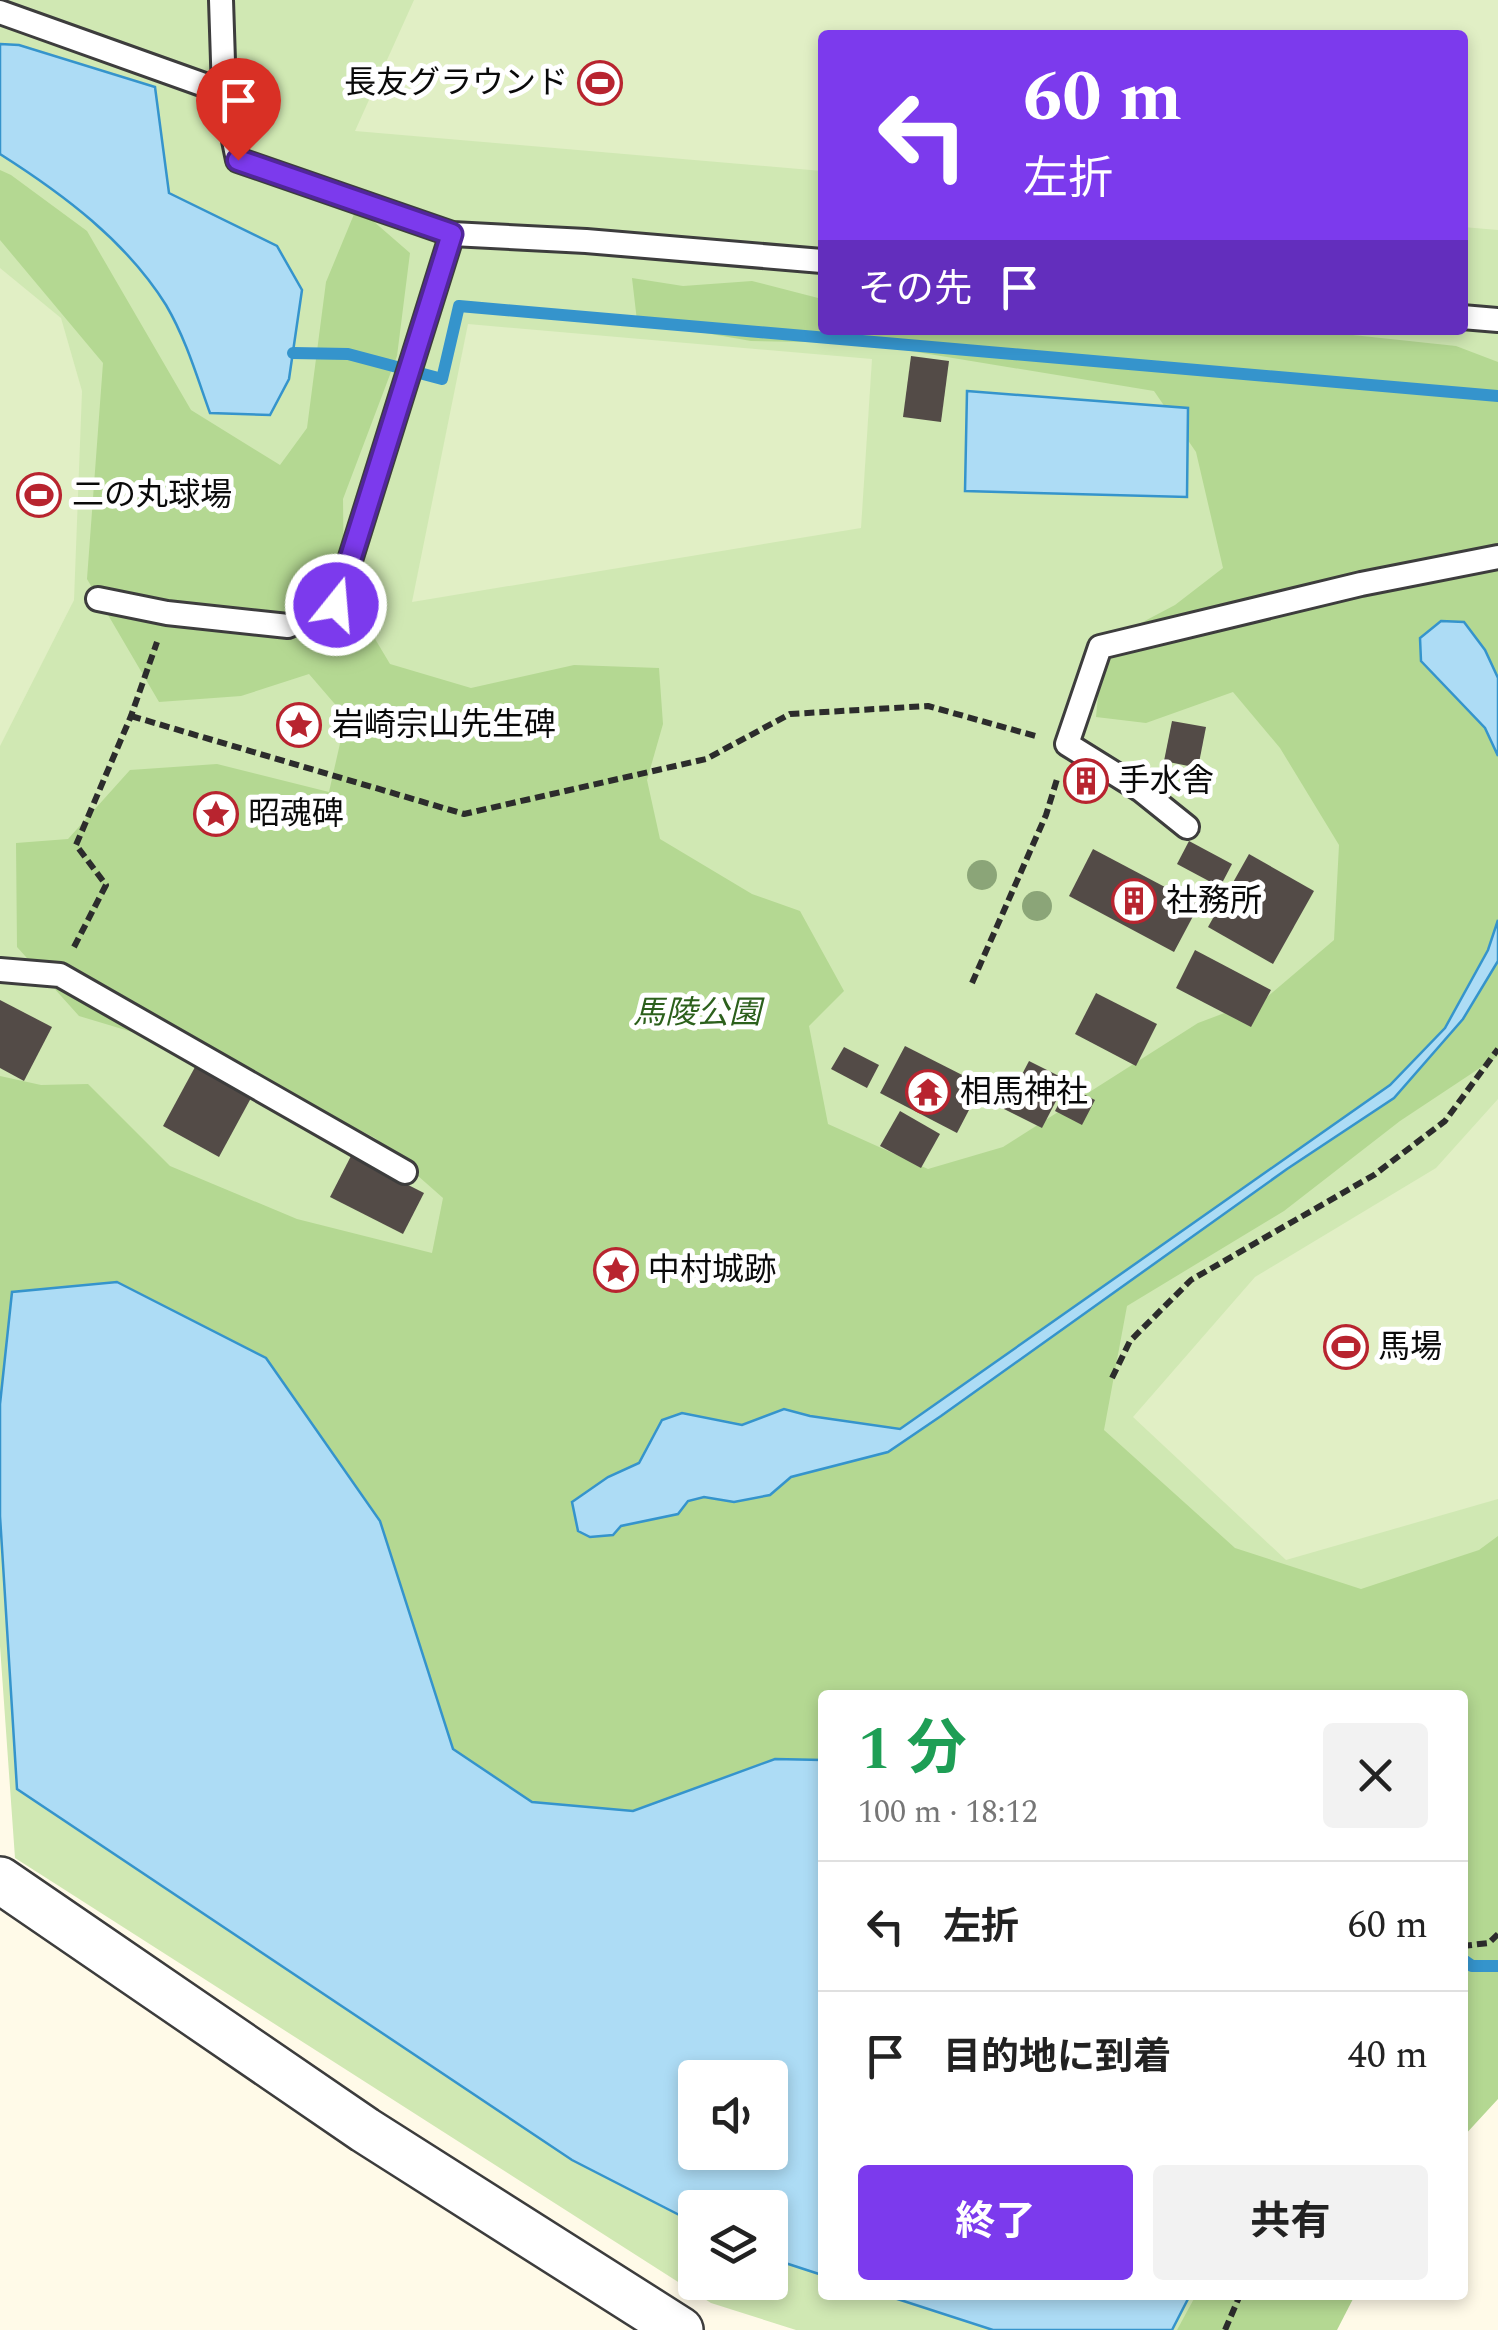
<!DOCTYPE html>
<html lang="ja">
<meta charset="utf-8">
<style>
body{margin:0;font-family:Spectral,"Noto Sans JP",serif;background:#f2f2f2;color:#222;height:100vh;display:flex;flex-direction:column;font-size:38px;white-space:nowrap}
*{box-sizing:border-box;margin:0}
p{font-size:32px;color:#767676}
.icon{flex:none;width:55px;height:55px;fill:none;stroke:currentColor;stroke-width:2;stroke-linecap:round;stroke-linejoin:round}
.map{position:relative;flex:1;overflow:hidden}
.panel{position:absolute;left:818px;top:1690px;width:650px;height:610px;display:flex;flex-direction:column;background:#fff;border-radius:10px;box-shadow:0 5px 15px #0003}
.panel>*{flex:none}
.hud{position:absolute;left:818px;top:30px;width:650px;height:305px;border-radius:10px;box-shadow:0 5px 15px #0003;background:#7c3aed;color:#fff;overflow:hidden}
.controls{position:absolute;left:678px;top:2060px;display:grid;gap:20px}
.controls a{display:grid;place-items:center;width:110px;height:110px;border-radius:10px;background:#fff;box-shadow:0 5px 15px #0003;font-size:50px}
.pin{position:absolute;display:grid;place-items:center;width:85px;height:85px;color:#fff;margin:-102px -42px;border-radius:50% 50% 50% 0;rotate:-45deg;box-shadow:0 0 10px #0007}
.pin .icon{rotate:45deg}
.me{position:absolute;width:110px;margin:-55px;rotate:17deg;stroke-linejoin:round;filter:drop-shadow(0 0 8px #0008)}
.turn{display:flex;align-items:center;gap:35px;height:210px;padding:0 40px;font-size:45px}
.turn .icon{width:130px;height:130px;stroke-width:2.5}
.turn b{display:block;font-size:70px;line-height:85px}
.then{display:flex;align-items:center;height:95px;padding:0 40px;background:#0003;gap:20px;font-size:38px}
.round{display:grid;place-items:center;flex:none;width:105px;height:105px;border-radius:10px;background:#f2f2f2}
.head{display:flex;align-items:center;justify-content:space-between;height:170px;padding:0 40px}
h1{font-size:60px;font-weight:700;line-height:75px;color:#1e9e55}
.button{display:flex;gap:20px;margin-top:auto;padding:20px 40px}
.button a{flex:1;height:115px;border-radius:10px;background:#7c3aed;color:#fff;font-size:40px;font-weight:700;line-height:115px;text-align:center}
.button a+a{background:#f2f2f2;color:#222}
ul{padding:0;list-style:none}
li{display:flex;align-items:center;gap:30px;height:130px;padding:0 40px;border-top:2px solid #e0e0e0}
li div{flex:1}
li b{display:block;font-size:38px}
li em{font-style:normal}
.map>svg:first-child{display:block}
.green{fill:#d0e8b3;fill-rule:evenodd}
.forest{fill:#b4d892}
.pitch{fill:#e1efc5}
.water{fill:#addcf5;stroke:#3594cc;stroke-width:2.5;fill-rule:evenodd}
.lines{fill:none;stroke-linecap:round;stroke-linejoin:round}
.stream{stroke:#3594cc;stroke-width:12}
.building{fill:#534b47}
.service-casing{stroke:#3d3d3d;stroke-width:28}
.minor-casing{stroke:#3d3d3d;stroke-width:50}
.path{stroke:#2c2c2c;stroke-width:6;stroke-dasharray:10 5;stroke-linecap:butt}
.service{stroke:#fff;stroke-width:22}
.minor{stroke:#fff;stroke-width:45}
.tree{fill:#8ba578}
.route-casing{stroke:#51269a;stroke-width:25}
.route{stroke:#7c3aed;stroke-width:18}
.labels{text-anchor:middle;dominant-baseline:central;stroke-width:10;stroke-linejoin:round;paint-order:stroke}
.poi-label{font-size:32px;fill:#0a0a0a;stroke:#fff;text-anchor:start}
.park-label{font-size:32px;font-style:italic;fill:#2c601c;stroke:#fff}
</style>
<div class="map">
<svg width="1498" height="2330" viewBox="0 0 1498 2330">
<rect width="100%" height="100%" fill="#fffae8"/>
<path class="green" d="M 0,0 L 1498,0 L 1498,1963 L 1462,1695 L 822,1695 L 822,2295 L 1297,2295 L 1276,2330 L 796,2330 L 711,2303 L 15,1858 L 0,1646 ZM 822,35 L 1462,35 L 1462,330 L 822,330 ZM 695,2078 L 770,2078 L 770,2152 L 695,2152 ZM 695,2208 L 770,2208 L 770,2282 L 695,2282 Z"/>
<g class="forest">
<polygon points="0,170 11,175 87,231 191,410 280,465 307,428 326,282 357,207 410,253 397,356 343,499 344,587 390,664 471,688 574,665 659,668 663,724 647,780 660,839 752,894 800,911 844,991 809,1026 828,1124 928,1169 1003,1147 1198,1023 1267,997 1334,940 1339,845 1280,748 1233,692 1146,723 1096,717 1103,643 1175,605 1223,568 1196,452 1154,391 862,343 751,341 637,321 632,278 683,286 752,281 822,299 822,330 1306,330 1456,346 1498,362 1498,1056 1400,1121 1284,1211 1127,1306 1104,1430 1235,1548 1361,1589 1479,1550 1498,1536 1498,2099 1463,2137 1462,1695 822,1695 822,1820 485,1814 0,1428 0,1076 41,1085 88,1084 170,1166 297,1219 432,1253 443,1198 375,1138 222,1059 79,1016 17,947 16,843 68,839 130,770 217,764 329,792 346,717 309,674 241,696 159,702 87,579 103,363 0,240"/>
<polygon points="1196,2295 1355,2295 1337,2330 1177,2330"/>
</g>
<g class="pitch">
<polygon points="414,0 1498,0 1498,230 1463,227 1462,35 822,35 822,171 355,131"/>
<polygon points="0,268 61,318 82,391 74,600 0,746"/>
<polygon points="468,324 872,359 861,528 412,602"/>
<polygon points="1498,1099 1498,1499 1286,1560 1133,1417 1255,1277 1436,1168"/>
</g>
<g class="water">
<path d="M 0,44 L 19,45 L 155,87 L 169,193 L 277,246 L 302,290 L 289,379 L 270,415 L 210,413 C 197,377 186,339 166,305 C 126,241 63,194 0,154 Z"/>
<polygon points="967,391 1188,408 1187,497 965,491"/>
<polygon points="1441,621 1464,622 1485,650 1498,678 1498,756 1485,728 1421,661 1420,638"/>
<polygon points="1498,920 1498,961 1463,1019 1394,1098 1287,1169 941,1416 888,1452 791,1477 770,1495 734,1502 704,1497 688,1501 678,1514 621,1526 613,1535 590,1537 578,1531 572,1502 608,1477 639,1463 662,1420 682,1413 742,1425 784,1409 810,1416 900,1429 1390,1085 1445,1028 1488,950"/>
<path d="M 117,1282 L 266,1358 L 380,1521 L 453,1749 L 532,1802 L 633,1811 L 775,1759 L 822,1760 L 822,2275 L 770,2258 L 770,2208 L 695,2208 L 695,2223 L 572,2160 L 17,1789 L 0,1516 L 0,1404 L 12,1292 ZM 695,2078 L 770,2078 L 770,2152 L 695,2152 Z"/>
<polygon points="885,2295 1190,2295 1172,2330 993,2330"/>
</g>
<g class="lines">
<g class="stream">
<polyline points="293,353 348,354 442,379 459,306 1498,396"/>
<polyline points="1462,1959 1472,1966 1498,1966"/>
</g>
</g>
<g class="building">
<polygon points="911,356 949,361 941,422 903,417"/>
<polygon points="1172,721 1206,727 1198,768 1164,761"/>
<polygon points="1080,767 1100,776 1092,796 1072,787"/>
<polygon points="1189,841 1232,864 1220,887 1177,864"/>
<polygon points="1093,849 1199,905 1174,952 1069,896"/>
<polygon points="1249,854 1314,891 1273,964 1208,927"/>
<polygon points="1195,950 1271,990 1251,1027 1176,988"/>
<polygon points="1096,993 1157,1024 1136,1066 1075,1034"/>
<polygon points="0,1000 52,1027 24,1081 0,1068"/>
<polygon points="905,1046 982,1085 957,1133 880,1093"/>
<polygon points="844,1047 879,1065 867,1088 831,1069"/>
<polygon points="1029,1061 1067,1080 1042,1128 1004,1109"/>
<polygon points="195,1067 251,1098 219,1157 163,1126"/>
<polygon points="1068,1086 1095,1100 1082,1125 1055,1111"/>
<polygon points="900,1111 940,1134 921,1168 880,1146"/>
<polygon points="351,1156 424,1193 403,1234 330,1197"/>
</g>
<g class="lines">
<g class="service-casing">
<g id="service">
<polyline points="221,0 224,92 238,160 452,234 586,241 822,261"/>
<polyline points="0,12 224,92"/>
<polyline points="1462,317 1498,320"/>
<polyline points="98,599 167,613 288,626 336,605 452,234"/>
<polyline points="1187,827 1141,790 1067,744 1100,647 1361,584 1498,557"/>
<polyline points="0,970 60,975 405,1172"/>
</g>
</g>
<g class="minor-casing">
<polyline id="minor" points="0,1880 365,2130 680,2330"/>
</g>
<g class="path">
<polyline points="131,716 464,814 706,759 790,714 928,706 1039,737"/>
<polyline points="74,947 106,885 76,845 131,716 157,642"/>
<polyline points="972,983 1046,815 1058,776"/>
<polyline points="1112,1378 1130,1341 1191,1280 1374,1175 1445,1121 1498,1049"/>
<polyline points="1462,1946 1489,1943 1498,1934"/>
<polyline points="1225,2330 1240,2295"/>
</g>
<use href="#service" class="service"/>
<use href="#minor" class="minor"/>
</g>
<g class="tree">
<circle cx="982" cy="875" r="15"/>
<circle cx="1037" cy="906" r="15"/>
</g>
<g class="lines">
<g class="route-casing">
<polyline id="route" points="238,160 452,234 336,605"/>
</g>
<use href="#route" class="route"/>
</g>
<defs>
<g id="stadium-ring" transform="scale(2.25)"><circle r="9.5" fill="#fff" stroke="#b8242f" stroke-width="1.5"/><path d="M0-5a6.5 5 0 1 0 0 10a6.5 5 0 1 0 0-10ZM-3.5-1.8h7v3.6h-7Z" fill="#b8242f"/></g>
<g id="sight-ring" transform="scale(2.25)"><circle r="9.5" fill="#fff" stroke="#b8242f" stroke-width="1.5"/><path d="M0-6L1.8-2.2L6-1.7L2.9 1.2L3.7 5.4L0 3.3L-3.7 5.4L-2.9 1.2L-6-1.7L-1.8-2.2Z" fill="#b8242f"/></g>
<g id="building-ring" transform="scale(2.25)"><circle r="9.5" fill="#fff" stroke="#b8242f" stroke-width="1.5"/><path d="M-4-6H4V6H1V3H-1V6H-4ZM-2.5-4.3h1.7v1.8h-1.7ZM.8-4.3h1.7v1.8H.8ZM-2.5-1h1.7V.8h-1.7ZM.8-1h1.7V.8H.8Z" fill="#b8242f"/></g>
<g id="temple-ring" transform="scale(2.25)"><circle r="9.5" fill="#fff" stroke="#b8242f" stroke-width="1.5"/><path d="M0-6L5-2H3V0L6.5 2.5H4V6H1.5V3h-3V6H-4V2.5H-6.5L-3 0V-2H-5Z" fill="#b8242f"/></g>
</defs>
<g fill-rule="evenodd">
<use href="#stadium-ring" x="600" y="83"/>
<use href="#stadium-ring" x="39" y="495"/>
<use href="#sight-ring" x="299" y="725"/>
<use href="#building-ring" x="1086" y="781"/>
<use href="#sight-ring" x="216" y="814"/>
<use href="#building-ring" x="1134" y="901"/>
<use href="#temple-ring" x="928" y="1092"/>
<use href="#sight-ring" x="616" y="1270"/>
<use href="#stadium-ring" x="1346" y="1347"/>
</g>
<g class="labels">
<g class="poi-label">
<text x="568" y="83" text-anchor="end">長友グラウンド</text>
<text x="72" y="495">二の丸球場</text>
<text x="332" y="725">岩崎宗山先生碑</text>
<text x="1118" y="781">手水舎</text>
<text x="248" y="814">昭魂碑</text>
<text x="1166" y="901">社務所</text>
<text x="960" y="1092">相馬神社</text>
<text x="648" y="1270">中村城跡</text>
<text x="1378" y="1347">馬場</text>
</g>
<g class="park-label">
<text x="697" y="1013">馬陵公園</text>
</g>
</g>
</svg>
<div class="controls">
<a><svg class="icon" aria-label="sound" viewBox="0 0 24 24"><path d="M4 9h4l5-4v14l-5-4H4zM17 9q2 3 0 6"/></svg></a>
<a><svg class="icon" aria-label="layers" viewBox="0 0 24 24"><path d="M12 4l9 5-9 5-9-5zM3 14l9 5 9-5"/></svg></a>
</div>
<div class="pin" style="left:238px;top:160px;background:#d93025"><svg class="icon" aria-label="arrive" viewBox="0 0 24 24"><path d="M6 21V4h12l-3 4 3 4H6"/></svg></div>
<svg class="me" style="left:336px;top:605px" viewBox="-20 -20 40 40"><circle r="17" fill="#7c3aed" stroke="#fff" stroke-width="3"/><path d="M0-11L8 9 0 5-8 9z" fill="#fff"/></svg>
<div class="hud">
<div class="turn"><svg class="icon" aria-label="left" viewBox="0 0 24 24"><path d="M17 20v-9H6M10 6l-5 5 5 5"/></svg><div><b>60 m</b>左折</div></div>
<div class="then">その先<svg class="icon" aria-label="arrive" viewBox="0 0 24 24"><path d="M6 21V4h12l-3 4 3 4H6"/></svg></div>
</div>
<section class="panel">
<div class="head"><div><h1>1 分</h1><p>100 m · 18:12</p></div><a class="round"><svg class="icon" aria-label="close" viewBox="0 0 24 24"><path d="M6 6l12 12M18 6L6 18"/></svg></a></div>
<ul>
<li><svg class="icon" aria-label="left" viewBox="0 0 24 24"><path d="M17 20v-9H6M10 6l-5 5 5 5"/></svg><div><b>左折</b></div><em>60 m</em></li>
<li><svg class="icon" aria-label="arrive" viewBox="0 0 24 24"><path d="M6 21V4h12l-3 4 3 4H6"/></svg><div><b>目的地に到着</b></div><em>40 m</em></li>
</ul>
<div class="button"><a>終了</a><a>共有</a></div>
</section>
</div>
